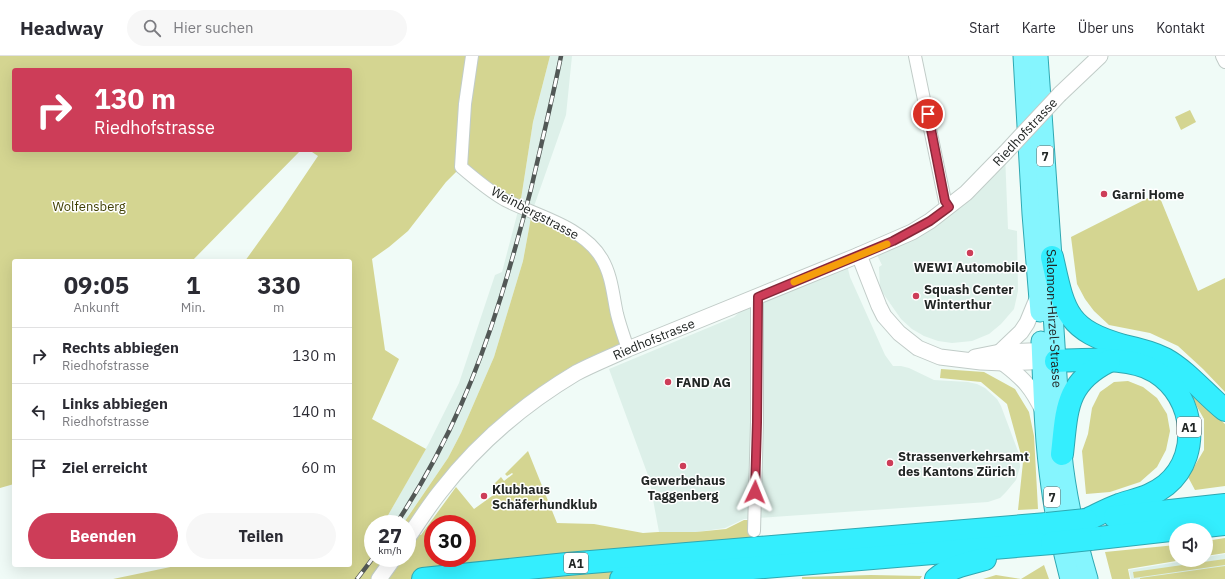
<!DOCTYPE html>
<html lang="de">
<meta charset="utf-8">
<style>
body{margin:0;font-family:"IBM Plex Sans",sans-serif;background:#f7f7f7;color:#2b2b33;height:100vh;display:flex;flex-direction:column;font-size:15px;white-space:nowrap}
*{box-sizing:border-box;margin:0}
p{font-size:13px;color:#7c7c81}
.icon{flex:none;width:22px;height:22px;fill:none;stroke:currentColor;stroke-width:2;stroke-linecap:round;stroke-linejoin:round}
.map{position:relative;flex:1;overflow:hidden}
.side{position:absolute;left:12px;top:203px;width:340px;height:308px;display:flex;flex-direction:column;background:#fff;border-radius:4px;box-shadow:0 4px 16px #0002}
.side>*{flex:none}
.guide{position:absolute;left:12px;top:12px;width:340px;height:84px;border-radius:4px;box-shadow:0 4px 16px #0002;background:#cd3d58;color:#fff;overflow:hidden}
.controls{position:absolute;left:1169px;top:467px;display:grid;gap:8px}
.controls a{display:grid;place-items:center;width:44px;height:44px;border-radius:50%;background:#fff;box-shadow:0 4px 16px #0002;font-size:20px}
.speed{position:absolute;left:364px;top:459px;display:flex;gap:8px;font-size:20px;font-weight:700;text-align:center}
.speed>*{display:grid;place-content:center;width:52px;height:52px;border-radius:50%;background:#fff;box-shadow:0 4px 16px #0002;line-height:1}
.speed small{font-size:10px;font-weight:400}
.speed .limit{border:6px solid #d22;background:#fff;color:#111}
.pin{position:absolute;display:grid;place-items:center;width:34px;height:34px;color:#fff;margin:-17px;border:2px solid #fff;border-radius:50%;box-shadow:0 1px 4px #0007}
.me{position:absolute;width:44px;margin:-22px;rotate:2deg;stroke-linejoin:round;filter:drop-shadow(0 0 3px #0008)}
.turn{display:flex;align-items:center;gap:14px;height:84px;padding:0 16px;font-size:18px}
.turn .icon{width:52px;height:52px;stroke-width:2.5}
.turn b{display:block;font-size:28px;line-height:34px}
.eta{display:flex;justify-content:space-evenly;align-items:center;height:68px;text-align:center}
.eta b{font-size:24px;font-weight:700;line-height:28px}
.cta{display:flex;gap:8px;margin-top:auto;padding:8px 16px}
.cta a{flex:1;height:46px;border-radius:24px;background:#cd3d58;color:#fff;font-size:16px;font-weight:700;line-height:46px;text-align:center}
.cta a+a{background:#f7f7f7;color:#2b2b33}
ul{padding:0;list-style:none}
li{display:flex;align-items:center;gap:12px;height:56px;padding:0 16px;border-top:1px solid #e1e1e2}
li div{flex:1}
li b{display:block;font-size:15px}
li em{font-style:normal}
header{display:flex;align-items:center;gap:24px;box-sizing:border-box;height:56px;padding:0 20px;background:#fff;border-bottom:1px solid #e1e1e2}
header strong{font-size:19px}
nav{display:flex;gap:22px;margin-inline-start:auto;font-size:14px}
.search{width:280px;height:36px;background:#f7f7f7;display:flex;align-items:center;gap:10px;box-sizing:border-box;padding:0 14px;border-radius:22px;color:#7c7c81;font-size:15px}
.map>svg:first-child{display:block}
.built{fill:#ddf0e9}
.green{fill:#d4d591;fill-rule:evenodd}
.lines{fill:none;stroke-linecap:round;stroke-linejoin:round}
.minor-casing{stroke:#c1ccc8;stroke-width:14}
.tertiary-casing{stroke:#c1ccc8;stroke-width:17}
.primary-casing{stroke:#2ea8b2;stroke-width:21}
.motorway-casing{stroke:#2ea8b2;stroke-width:24}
.minor{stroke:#fff;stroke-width:12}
.tertiary{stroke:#fff;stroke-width:15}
.primary{stroke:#85f5fe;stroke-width:19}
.motorway{stroke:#34eefe;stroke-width:22}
.rail-casing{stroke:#525856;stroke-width:4.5}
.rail{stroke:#fff;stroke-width:3;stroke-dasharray:9;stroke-linecap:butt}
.tertiary-bridge-casing{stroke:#c1ccc8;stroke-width:17;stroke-linecap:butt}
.motorway-bridge-casing{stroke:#2ea8b2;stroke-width:24;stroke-linecap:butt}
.tertiary-bridge{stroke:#fff;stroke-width:15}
.motorway-bridge{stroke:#34eefe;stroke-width:22}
.route-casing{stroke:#852839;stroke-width:10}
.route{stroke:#cd3d58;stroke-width:7}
.slow{stroke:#f59e0b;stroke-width:7}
.poi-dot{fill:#cd3d58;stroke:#fff;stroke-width:1.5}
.labels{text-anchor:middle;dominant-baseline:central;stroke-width:3;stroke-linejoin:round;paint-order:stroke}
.shield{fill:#fff;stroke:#646766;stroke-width:1}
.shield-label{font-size:12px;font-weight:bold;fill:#222625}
.street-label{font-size:13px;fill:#222625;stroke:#fff}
.poi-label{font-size:13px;font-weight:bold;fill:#222625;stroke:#fff;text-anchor:start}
.park-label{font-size:13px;fill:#414105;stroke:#fff}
</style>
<header>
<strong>Headway</strong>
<div class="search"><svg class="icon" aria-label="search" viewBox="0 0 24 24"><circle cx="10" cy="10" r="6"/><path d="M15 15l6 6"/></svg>Hier suchen</div>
<nav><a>Start</a><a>Karte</a><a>Über uns</a><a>Kontakt</a></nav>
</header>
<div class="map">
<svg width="1225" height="523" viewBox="0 0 1225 523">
<rect width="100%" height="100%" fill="#f0fbf7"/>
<g class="built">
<polygon points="550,0 572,0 566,59 532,156 523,205 494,301 461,377 448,402 403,468 383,468 429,387 459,327 495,219 502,216 518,155 514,143 521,143 533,66"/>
<polygon points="1005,98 1008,173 1017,175 1018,235 1014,253 1001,268 989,278 972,285 952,287 938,285 924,280 912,273 901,263 880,233 879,211 882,209 874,193 893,185"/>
<polygon points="846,205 850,221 885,299 893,310 901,310 909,312 934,324 968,326 977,328 985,332 997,343 1001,350 1019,398 1020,411 1016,424 1006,436 1000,442 988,446 744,463 725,472 697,476 659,476 649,422 609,313 734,261 757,241"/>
<polygon points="1225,498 1225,523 1131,523 1129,514 1190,504 1206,504 1206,501"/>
</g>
<g class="green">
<path d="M 0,0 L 550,0 L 533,66 L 521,143 L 514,143 L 461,111 L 446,126 L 408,175 L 389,191 L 372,203 L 385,294 L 399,303 L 372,363 L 426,393 L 383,468 L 373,468 L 373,502 L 407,502 L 407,478 L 421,479 L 456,431 L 474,453 L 499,435 L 494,428 L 501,421 L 504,425 L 513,418 L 512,417 L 507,420 L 505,418 L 528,395 L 557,467 L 594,468 L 643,477 L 658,476 L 696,476 L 726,473 L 744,464 L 754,464 L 754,523 L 113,523 L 180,509 L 350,509 L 350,205 L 245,205 L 281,155 L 318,100 L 309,94 L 350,94 L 350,14 L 14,14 L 14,94 L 301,94 L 192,205 L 14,205 L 14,428 L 0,432 ZM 433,468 L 467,468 L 467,502 L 433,502 Z"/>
<polygon points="1190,54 1196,66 1181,74 1175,61"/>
<polygon points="1158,137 1198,235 1225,222 1225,336 1203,313 1178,290 1150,277 1109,269 1094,255 1085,243 1077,228 1071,181"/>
<polygon points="532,156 551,164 602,203 628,293 551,326 407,471 407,468 403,468 448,402 461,377 494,301 523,205"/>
<polygon points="941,313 984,316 1015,333 1029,356 1034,380 1038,453 1018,454 1023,406 1007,348 981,326 940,322"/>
<polygon points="1128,325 1143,331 1157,342 1167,358 1170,375 1166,394 1157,411 1140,426 1110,436 1086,438 1082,395 1088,378 1092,352 1100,336 1114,326"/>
<polygon points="1187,333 1225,368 1225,430 1195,434 1188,421 1204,394 1204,363"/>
<polygon points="1225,482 1225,497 1206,500 1206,485"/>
<polygon points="1176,489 1176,504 1182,504 1128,513 1130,523 1112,523 1105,496"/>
<polygon points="1225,503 1225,509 1134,522 1133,516"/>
<polygon points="1044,509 1049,523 983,523 996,519 1021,523"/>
<polygon points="1225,510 1225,523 1140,523 1140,522"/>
<polygon points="871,519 922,520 920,523 802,523 802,521"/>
</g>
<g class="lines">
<g class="minor-casing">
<g id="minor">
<path d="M 472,0 L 465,48 L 461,111 C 475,123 489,135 505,144 C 536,160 583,170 602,203 C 612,220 613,240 617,258 C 620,270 624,281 628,293"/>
<polyline points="915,0 945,145 949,151"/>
<polyline points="1222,0 1225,6"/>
<polyline points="754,475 757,366 757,241"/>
</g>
</g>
<g class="tertiary-casing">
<g id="tertiary">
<polyline points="1060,38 1100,0"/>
<polyline points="859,199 879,250 884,260 899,277 918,292 940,301 981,306 1003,307 1052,305"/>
<polyline points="1000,296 1021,276 1027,267 1039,238"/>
<polyline points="975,301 1000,296 1052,294"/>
<path d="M 1003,307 C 1024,323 1032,332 1043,355"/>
<path id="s1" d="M 407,483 C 418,467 428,451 440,436 C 477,388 524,348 576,317 C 593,308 611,301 628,293 L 859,199 L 912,176 L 930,165 L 966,137 L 1005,97"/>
<polyline points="379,523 394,502"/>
</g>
</g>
<g class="primary-casing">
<g id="primary">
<polyline points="1023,0 1032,158 1040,256"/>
<path id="s2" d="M 1038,0 L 1052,201 L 1052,242 L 1062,398 C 1066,440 1076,482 1088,523"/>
<path d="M 1041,285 C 1043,333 1044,382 1051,431 C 1055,462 1062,492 1070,523"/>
</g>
</g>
<g class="motorway-casing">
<g id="motorway">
<path d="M 1052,201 C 1064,255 1066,274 1124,290 C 1138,293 1151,296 1165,303 C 1188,316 1205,338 1225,354"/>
<path d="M 1056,305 C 1084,304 1119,301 1146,311 C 1193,330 1205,397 1166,429 C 1151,441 1137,443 1119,449 C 1108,453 1097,459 1086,464"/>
<path d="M 1062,398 C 1067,354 1065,327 1109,305"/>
<polyline points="1115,461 1225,449"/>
<polyline points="1090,483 1225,468"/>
<polyline points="423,523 567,508 1047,468"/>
<polyline points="621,523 1052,487"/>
<path d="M 936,523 C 952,510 966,508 985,503"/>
</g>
</g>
<use href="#minor" class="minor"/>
<use href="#tertiary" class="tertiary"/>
<use href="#primary" class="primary"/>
<use href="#motorway" class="motorway"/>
<g class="rail-casing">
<g id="rail">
<path d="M 396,468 C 421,430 443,390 461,349 C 492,279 512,206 531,133 C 541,89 552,45 561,0"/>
<polyline points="357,523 373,502"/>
</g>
</g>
<use href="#rail" class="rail"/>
<g class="tertiary-bridge-casing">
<polyline id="tertiary-bridge" points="1005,97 1060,38"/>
</g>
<g class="motorway-bridge-casing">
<g id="motorway-bridge">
<polyline points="1047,468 1086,464"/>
<polyline points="1052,487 1090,483"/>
</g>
</g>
<use href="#tertiary-bridge" class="tertiary-bridge"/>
<use href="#motorway-bridge" class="motorway-bridge"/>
</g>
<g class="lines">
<g class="route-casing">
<polyline id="route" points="755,436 757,366 758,241 893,185 930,165 949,151 945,145 928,58"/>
</g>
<use href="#route" class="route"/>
<polyline class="slow" points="794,226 887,188"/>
</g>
<g class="poi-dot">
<circle cx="1104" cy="138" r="4"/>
<circle cx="970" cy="197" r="4"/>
<circle cx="916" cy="240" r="4"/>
<circle cx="668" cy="326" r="4"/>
<circle cx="890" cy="407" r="4"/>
<circle cx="683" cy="410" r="4"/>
<circle cx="484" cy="440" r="4"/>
</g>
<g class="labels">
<g class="shield">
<rect x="1037" y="90" width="16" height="20" rx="3"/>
<rect x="1177" y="361" width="24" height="20" rx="3"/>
<rect x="1044" y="431" width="16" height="20" rx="3"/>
<rect x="564" y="497" width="24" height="20" rx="3"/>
</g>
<g class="shield-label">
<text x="1045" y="100">7</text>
<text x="1189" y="371">A1</text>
<text x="1052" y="441">7</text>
<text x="576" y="507">A1</text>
</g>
<g class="street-label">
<text transform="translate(1025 76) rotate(-47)">Riedhofstrasse</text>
<text transform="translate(535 157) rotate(28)">Weinbergstrasse</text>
<text stroke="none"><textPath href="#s2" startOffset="263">Salomon-Hirzel-Strasse</textPath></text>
<text stroke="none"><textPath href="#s1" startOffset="324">Riedhofstrasse</textPath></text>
</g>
<g class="poi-label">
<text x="1112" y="138">Garni Home</text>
<text x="970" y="211" text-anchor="middle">WEWI Automobile</text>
<text x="924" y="233">Squash Center<tspan x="924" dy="15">Winterthur</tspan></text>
<text x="676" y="326">FAND AG</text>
<text x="898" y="400">Strassenverkehrsamt<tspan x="898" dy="15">des Kantons Zürich</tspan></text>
<text x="683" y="424" text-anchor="middle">Gewerbehaus<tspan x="683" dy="15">Taggenberg</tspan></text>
<text x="492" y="433">Klubhaus<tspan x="492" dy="15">Schäferhundklub</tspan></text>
</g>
<g class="park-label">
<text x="89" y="150">Wolfensberg</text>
</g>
</g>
</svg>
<div class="controls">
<a><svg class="icon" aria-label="sound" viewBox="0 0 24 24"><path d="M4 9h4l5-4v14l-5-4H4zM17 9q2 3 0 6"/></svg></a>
</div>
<div class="speed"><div>27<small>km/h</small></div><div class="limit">30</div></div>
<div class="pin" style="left:928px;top:58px;background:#d93025"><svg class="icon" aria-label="arrive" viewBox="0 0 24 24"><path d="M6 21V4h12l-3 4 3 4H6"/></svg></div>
<svg class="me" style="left:755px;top:436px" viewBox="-20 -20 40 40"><path d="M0-17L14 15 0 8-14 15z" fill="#cd3d58" stroke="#fff" stroke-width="4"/></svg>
<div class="guide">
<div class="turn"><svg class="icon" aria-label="right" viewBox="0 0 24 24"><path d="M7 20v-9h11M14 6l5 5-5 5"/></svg><div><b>130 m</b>Riedhofstrasse</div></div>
</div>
<section class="side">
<div class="eta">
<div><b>09:05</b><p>Ankunft</p></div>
<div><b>1</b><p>Min.</p></div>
<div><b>330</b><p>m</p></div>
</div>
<ul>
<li><svg class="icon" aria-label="right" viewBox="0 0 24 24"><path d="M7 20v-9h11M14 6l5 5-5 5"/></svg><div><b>Rechts abbiegen</b><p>Riedhofstrasse</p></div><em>130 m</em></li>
<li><svg class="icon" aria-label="left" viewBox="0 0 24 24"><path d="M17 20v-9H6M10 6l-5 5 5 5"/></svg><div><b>Links abbiegen</b><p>Riedhofstrasse</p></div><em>140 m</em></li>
<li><svg class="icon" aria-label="arrive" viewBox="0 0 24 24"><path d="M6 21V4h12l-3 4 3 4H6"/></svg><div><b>Ziel erreicht</b></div><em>60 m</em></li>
</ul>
<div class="cta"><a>Beenden</a><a>Teilen</a></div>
</section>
</div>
